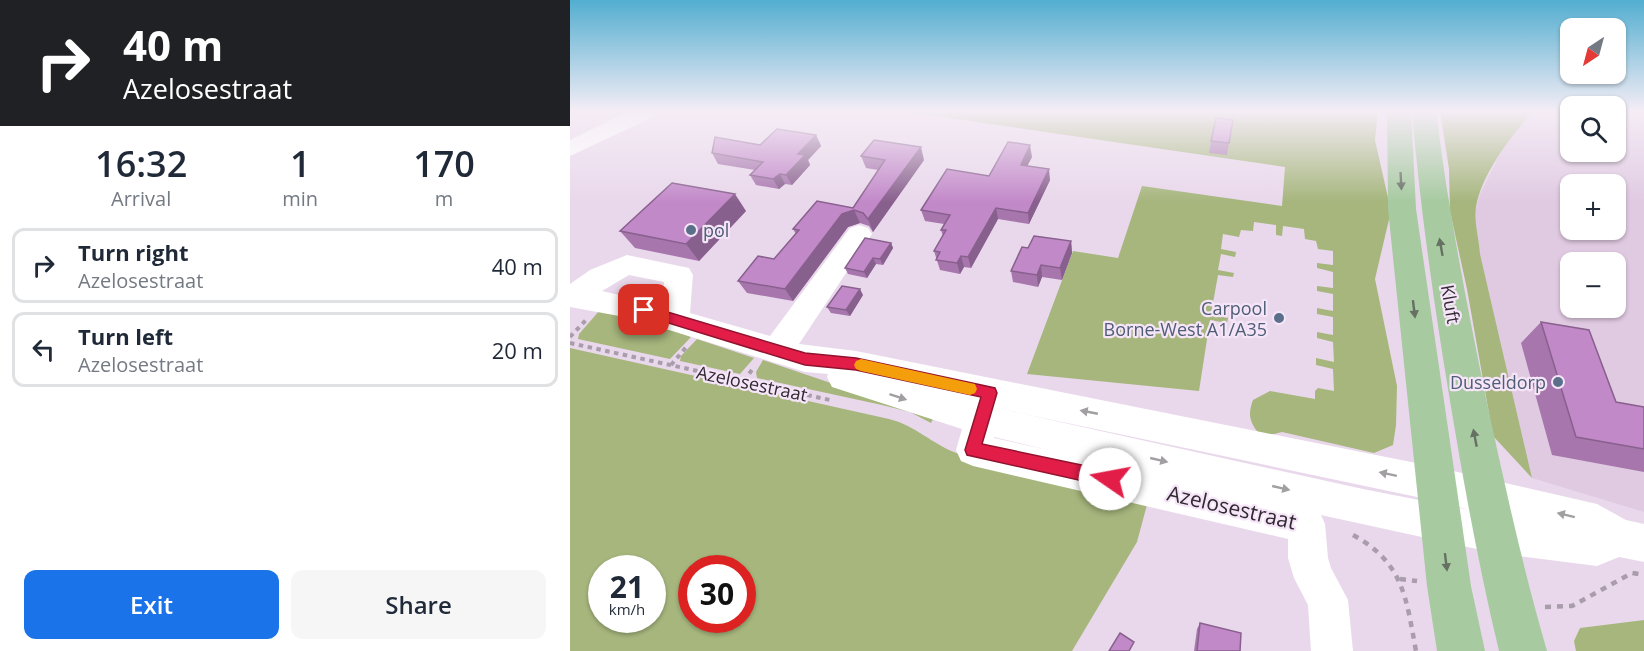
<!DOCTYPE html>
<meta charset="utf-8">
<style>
body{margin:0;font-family:"Open Sans",sans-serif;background:#f6f6f7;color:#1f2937;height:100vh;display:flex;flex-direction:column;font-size:22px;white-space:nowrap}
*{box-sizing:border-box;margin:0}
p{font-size:20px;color:#747a83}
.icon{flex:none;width:33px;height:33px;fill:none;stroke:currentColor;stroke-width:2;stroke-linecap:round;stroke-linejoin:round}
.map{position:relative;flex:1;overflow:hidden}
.panel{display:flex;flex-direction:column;background:#fff;width:570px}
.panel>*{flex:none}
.guide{background:#202124;color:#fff;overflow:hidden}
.needle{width:39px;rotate:216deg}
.buttons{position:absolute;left:990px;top:18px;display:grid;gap:12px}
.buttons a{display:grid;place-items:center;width:66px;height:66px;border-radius:12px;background:#fff;box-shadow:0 2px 4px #0004;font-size:30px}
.speed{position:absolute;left:18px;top:555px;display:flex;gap:12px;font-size:30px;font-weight:700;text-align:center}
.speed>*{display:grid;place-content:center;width:78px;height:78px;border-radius:50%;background:#fff;box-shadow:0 2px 4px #0004;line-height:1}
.speed small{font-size:15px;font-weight:400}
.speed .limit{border:9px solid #d22;background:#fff;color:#111}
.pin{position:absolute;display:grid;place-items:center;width:51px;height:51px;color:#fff;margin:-26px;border-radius:12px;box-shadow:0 3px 9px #0006}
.me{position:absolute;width:66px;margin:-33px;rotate:282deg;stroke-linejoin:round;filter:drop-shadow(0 0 4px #0008)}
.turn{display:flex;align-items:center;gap:21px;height:126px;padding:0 24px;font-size:27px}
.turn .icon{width:78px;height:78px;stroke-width:2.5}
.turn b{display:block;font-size:42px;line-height:51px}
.eta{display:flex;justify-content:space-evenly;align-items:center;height:102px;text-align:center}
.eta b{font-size:36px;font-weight:600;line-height:42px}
.primary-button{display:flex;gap:12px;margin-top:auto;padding:12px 24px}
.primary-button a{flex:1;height:69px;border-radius:12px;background:#1a73e8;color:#fff;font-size:24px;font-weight:600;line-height:69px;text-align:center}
.primary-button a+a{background:#f6f6f7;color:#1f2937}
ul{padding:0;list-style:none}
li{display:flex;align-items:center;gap:18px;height:75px;margin:0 12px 9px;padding:0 12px;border:3px solid #e0e1e3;border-radius:12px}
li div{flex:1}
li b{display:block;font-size:22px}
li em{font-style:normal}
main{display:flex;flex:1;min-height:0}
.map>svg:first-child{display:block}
.built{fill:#e0cae2;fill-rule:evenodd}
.green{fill:#a6b67d;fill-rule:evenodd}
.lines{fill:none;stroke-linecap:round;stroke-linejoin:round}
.path-far1{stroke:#a99cab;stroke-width:4;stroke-dasharray:4.5 4.5;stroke-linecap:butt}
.path{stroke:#a99cab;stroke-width:4.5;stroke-dasharray:6 6;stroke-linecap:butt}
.minor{fill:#fff;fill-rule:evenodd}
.major{fill:#a7caa1;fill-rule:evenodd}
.wall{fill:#a776ad}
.shaded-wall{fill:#88608d}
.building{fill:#c289c9;stroke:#88608d;stroke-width:1.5}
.oneway{fill:#667163}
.oneway2{fill:#a29fa2}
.route{fill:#e11d48;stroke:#92132f;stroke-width:1.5}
.slow{fill:#f59e0b}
.service-dot{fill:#5c6f8a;stroke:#f6e5f8;stroke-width:2}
.labels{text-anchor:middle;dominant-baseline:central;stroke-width:4.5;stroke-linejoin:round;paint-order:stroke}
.service-label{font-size:18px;fill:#4e5e75;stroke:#f6e5f8;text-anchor:end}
.street-label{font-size:18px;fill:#302930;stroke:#f6e5f8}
.near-street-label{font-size:21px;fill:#302930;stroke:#f6e5f8}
</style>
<main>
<section class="panel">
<div class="guide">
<div class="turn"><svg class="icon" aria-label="right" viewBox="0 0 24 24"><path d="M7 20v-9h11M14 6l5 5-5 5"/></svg><div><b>40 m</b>Azelosestraat</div></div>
</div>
<div class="eta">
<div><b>16:32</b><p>Arrival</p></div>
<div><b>1</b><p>min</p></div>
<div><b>170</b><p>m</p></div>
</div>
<ul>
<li><svg class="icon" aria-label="right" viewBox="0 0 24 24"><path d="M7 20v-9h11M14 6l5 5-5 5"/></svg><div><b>Turn right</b><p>Azelosestraat</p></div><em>40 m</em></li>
<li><svg class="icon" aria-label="left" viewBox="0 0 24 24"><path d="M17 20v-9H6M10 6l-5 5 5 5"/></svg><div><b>Turn left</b><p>Azelosestraat</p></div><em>20 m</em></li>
</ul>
<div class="primary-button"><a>Exit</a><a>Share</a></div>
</section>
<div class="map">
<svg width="1074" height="651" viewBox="0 0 1074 651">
<rect width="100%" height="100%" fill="#e9d8eb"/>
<path class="built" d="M 964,111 L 1000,111 L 1000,152 L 1046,152 L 1046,111 L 1074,111 L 1074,512 L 962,478 L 910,254 L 906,232 L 906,209 L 910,194 L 932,150 L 945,132 ZM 1000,184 L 1046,184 L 1046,230 L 1000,230 ZM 1000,262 L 1046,262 L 1046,308 L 1000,308 Z"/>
<g class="green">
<path d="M 332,111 L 808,111 L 805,140 L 821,211 L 805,279 L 827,386 L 826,425 L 823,445 L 804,453 L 712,432 L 692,437 C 680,424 677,416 683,400 L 700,391 L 745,399 L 745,391 L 748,388 L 764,391 L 763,369 L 746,365 L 746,358 L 764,362 L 763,342 L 747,338 L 747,332 L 763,335 L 763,317 L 747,314 L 747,308 L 763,311 L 763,294 L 747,291 L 747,286 L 763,288 L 763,272 L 747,268 L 747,263 L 763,265 L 763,251 L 748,249 L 746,241 L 735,239 L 734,229 L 713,226 L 712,236 L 706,235 L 706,225 L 684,222 L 683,231 L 671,230 L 669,237 L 653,234 L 651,249 L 666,252 L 665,257 L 651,254 L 648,270 L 664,273 L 663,277 L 648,275 L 641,314 L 658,318 L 657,323 L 640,320 L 629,391 L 457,374 L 503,251 L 548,258 L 572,186 L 712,206 L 715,167 Z"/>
<path d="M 870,111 L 964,111 C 942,134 911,175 906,207 C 904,224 909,238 910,254 L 962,478 L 923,436 L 897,289 L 880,211 L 879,169 Z"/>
<polygon points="30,310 74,320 121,337 100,359 8,339 9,334"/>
<polygon points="127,339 184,358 170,374 110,361 111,356"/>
<path d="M 0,348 L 319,419 C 347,426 361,444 389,454 L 578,501 L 567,542 L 502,651 L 0,651 ZM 32,568 L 82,568 L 82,620 L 32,620 ZM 122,568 L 172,568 L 172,620 L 122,620 Z"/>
<polygon points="193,360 314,401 365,415 361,423 340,412 312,405 187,378 186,372"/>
<polygon points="1074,620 1074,651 1006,651 1004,641 1010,628"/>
</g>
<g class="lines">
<g class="path-far1">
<polyline points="0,337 16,320"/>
<polyline points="0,343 260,400"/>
<polyline points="101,365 118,345"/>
<polyline points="174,381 184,367"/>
</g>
<g class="path">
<path d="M 783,535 C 834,563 836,598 846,651"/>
<polyline points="830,579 847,581"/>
<polyline points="975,607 1002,606 1062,573 1074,575"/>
</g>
<g class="minor">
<polygon points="59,111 87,111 85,116 0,156 0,140"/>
<path d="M 289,225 L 298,228 L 302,234 L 229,344 L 286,351 L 866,467 L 1027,504 L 1056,520 L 1074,524 L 1074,562 L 1049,557 L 1027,566 L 925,553 L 751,515 L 755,524 L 758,558 L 761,568 L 778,600 L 783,651 L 741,651 L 738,605 L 724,578 L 718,558 L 718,539 L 403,466 L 391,461 L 386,450 L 392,429 L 262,387 L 257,377 L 258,374 L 235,372 L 60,318 L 0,307 L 0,284 L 20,270 L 57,255 L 119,268 L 123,275 L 120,313 L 200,336 L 280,228 ZM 59,275 L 94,282 L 92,305 L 32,291 ZM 431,409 L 866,501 L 900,510 L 793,489 ZM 424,437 L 478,450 L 424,438 Z"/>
</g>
<g class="major">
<polygon points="817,111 841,111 846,209 901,586 915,651 867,651 857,586 818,209"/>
<path d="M 842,111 L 866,111 C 878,209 897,306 917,403 C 935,486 953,569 977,651 L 929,651 C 909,568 894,485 880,401 C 864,304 850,208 842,111 Z"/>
</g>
</g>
<g class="wall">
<polygon points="663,120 657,155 639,153 641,141"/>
<polygon points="246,135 251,146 238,160 240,165 222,185 215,184 209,189 186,185 180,175 185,170 148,164 142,153"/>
<polygon points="291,156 354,160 303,232 299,226 290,223 278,227 223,301 177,293 168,281 204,259 226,234 223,229 283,208 308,170 296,168"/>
<polygon points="462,157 457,166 480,180 459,224 428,219 401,268 394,267 390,274 370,270 364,251 373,236 371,230 374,224 355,221 351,210"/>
<polygon points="176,211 129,261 65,248 50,231"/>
<polygon points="501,241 502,253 492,280 472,277 468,287 443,282 441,271 458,248"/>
<polygon points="321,243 323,248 313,265 306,264 297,278 278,274 275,268"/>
<polygon points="293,295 280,316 261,313 257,307"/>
<polygon points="971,322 1046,402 1074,407 1074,472 982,455 951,343"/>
<polygon points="630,623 670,651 624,651 627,629"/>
</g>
<g class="shaded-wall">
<polygon points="246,135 251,146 238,160 240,165 222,185 216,175 228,154"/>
<polygon points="460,145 462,157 452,176 451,165"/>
<polygon points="351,147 354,160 303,232 298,219"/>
<polygon points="479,169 480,180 459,224 458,213"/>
<polygon points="210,174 215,184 209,189 203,179"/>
<polygon points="165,194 176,211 129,261 116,244"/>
<polygon points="426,208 428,219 401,268 398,257"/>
<polygon points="284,210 290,223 278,227 223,301 215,289 272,214"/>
<polygon points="501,241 502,253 492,280 490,268"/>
<polygon points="321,243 323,248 313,265 310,259"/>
<polygon points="391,256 394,267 390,274 387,263"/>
<polygon points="303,258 306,264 297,278 294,272"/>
<polygon points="471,265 472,277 468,287 467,275"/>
<polygon points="290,289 293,295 280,316 276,310"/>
</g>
<g class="building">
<polygon points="646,118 663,120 659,143 641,141"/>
<polygon points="207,129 246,135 228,154 235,155 216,175 210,174 203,179 180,175 193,162 142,153 145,137 190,145"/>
<polygon points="304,140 351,147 298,219 293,213 284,210 272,214 215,289 168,281 188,256 204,259 229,230 223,229 247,201 283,208 315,160 291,156"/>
<polygon points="438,142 460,145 451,165 479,169 458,213 426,208 398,257 391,256 387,263 366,260 370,252 364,251 376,230 371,230 380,215 351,210 377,169 419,176"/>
<polygon points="102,183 165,194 116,244 50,231"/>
<polygon points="464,236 501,241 490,268 471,265 467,275 441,271 452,247 458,248"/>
<polygon points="295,238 321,243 310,259 303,258 294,272 275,268"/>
<polygon points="272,286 290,289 276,310 257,307"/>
<polygon points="971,322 1019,330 1046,402 1074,407 1074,449 1006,437"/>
<polygon points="630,623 671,633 670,651 627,651"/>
<polygon points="550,633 564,642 559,651 539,651"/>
</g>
<defs><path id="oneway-solid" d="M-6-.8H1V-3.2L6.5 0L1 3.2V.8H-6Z" transform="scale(1.5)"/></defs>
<g class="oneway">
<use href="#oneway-solid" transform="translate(831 181) rotate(87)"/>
<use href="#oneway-solid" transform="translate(871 247) rotate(-100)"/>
<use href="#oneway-solid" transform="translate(844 309) rotate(83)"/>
<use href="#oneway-solid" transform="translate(905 438) rotate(-101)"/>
<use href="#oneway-solid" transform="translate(876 562) rotate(83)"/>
</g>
<g class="oneway2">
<use href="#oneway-solid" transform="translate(328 397) rotate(18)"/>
<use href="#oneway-solid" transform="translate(519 412) rotate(-169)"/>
<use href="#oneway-solid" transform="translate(589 460) rotate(13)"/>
<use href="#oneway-solid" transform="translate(818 474) rotate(-168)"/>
<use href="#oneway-solid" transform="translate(711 488) rotate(13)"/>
<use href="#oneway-solid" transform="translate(996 515) rotate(-166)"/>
</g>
<linearGradient id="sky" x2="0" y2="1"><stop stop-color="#52aed0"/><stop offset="0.55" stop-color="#f5edf6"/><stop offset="1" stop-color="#f5edf6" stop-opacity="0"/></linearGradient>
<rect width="1074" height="202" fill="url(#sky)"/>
<polygon class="route" points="74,305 235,353 286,358 425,388 427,393 412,444 540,471 546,474 548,479 546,485 540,487 397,455 395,450 411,397 286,370 235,365 69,314 67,310"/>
<polygon class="slow" points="291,359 400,383 405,384 407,389 405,393 400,395 291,371 286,369 284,365 286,361"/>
<g class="service-dot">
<circle cx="121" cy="230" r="6"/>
<circle cx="709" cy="318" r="6"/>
<circle cx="988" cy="382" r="6"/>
</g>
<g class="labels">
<g class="service-label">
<text x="133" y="230" text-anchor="start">pol</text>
<text x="697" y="308">Carpool<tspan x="697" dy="21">Borne-West A1/A35</tspan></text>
<text x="976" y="382">Dusseldorp</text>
</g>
<g class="street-label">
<text transform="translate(881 304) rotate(80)">Kluft</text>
<text transform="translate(182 383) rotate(12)">Azelosestraat</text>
</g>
<g class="near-street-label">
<text transform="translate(662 507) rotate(13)">Azelosestraat</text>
</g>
</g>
</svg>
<div class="buttons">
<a><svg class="needle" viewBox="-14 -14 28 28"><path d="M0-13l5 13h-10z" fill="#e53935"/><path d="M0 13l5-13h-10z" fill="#747a83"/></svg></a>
<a><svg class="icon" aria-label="search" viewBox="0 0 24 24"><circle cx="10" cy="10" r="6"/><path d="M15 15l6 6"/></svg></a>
<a>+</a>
<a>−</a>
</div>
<div class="speed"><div>21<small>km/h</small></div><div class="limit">30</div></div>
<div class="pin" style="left:74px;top:310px;background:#d93025"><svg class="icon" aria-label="arrive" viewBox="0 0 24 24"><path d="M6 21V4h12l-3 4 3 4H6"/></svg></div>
<svg class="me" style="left:540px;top:479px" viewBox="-20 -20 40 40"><circle r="19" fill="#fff"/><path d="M0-13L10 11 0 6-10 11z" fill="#e11d48"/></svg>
</div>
</main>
